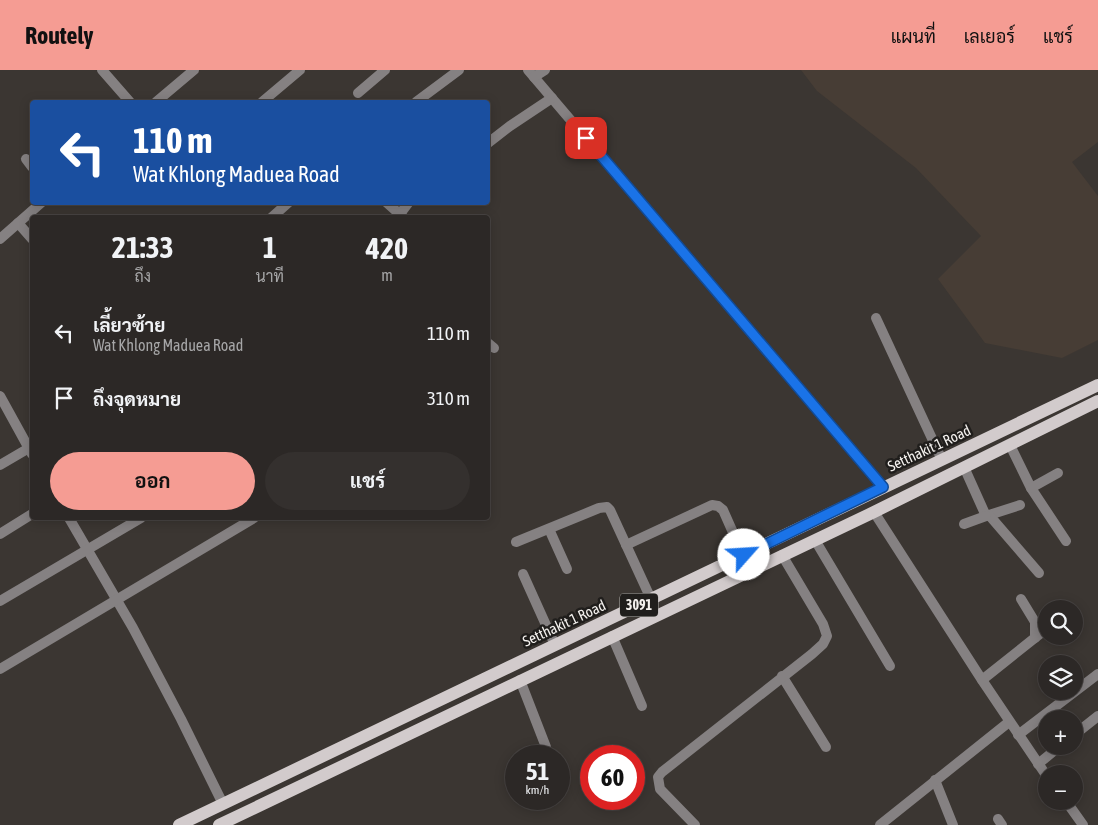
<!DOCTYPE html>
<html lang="th">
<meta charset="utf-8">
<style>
body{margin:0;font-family:"Asap Condensed",Sarabun,sans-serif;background:#34302e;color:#f1f3f6;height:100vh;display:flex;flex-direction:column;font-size:19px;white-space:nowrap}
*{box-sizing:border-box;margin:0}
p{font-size:16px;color:#a6a6a7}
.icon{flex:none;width:28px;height:28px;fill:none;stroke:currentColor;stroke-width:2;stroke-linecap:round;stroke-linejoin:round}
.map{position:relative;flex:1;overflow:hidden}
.side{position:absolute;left:30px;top:145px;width:460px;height:305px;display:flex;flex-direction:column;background:#2c2826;border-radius:5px;box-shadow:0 2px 12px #0003,0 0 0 1px #484443}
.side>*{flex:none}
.hud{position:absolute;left:30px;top:30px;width:460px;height:105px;border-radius:5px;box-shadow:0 2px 12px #0003,0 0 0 1px #484443;background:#1a4fa0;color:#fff;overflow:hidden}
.buttons{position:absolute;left:1038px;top:530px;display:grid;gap:10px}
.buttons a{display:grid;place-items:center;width:45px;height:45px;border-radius:50%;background:#2c2826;box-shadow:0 2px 12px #0003,0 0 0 1px #484443;font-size:25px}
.speed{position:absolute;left:505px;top:675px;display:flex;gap:10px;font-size:25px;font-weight:700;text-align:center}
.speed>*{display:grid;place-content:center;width:65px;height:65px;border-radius:50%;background:#2c2826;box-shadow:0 2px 12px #0003,0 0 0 1px #484443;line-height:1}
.speed small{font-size:12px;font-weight:400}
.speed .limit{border:8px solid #d22;background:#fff;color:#111}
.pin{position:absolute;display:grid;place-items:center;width:42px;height:42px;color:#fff;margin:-21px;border-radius:10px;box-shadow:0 2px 8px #0006}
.me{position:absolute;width:55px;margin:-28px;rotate:64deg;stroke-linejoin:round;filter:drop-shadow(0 0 4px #0008)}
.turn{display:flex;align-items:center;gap:18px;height:105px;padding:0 20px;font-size:22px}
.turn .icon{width:65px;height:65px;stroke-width:2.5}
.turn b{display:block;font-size:35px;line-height:42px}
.eta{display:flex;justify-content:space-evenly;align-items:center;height:85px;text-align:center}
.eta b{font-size:30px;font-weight:700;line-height:35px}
.action{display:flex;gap:10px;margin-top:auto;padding:10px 20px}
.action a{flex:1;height:58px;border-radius:30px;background:#f59c93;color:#111;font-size:20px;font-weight:700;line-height:58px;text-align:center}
.action a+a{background:#34302e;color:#f1f3f6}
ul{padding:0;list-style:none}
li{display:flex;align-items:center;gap:15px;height:65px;padding:0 20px}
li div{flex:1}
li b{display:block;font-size:19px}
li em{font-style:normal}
header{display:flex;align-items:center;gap:30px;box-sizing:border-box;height:70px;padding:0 25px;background:#f59c93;color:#111}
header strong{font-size:24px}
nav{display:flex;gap:28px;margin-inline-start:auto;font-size:18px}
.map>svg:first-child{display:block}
.built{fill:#473d35}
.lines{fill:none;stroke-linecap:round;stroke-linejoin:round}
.minor{stroke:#858182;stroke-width:10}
.primary{stroke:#d2cbcc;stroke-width:12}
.route-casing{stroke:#114b97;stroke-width:12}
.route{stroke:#1a73e8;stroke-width:9}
.labels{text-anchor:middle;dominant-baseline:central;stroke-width:5;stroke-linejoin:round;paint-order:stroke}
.shield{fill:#201e1c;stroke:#b4b2af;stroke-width:1}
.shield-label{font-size:14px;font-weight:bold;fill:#f4f1ee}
.street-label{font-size:15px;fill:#f4f1ee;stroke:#201e1c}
</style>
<header>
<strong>Routely</strong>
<nav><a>แผนที่</a><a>เลเยอร์</a><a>แชร์</a></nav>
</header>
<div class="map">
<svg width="1098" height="755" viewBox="0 0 1098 755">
<rect width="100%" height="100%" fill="#3b3632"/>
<polygon class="built" points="801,0 1098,0 1098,72 1072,92 1098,126 1098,270 1062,288 985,273 938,209 981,166 916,98 817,21"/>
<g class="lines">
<g class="minor">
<polyline points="102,0 130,32"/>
<polyline points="528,0 883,417"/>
<polyline points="534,7 545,0"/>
<polyline points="358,23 385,0"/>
<polyline points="156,32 194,0"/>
<polyline points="262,32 300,0"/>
<polyline points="416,32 459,0"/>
<polyline points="488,73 510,56 552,28"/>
<polyline points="26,89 32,97"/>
<polyline points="386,132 404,148"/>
<polyline points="271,148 289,132"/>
<polyline points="397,148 409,132"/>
<polyline points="18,153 32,169"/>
<polyline points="0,169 42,132"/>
<polyline points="876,248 942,390"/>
<polyline points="488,273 494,278"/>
<polyline points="0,326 32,384"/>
<polyline points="1010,375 1031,418 1066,471"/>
<polyline points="0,395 29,378"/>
<polyline points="964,397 986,446 1020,435"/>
<polyline points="1031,418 1058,403"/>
<polyline points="874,442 982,610 1046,705"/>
<polyline points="989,445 1039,503"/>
<polyline points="69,448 133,558 181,649 223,734"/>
<polyline points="964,454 986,446"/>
<polyline points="549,459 567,499"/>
<polyline points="0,464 32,444"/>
<polyline points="815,470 890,596"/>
<polyline points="516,472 599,438 607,437 610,440 651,529"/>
<polyline points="626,475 712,435 718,436 723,440 743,485"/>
<polyline points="523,504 555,575"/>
<polyline points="1021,529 1035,552 1035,568"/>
<polyline points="0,531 141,448"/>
<polyline points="612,566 642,636"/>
<polyline points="0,599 254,448"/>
<polyline points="782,606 826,677"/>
<polyline points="520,610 546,677"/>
<polyline points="982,610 1046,559"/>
<polyline points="1018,665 1098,604"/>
<polyline points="1074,665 1098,646"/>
<polyline points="1038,694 1060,676"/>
<polyline points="935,710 953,755"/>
<polyline points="1066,731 1083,755"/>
<polyline points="998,749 1002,755"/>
<polyline points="695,755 660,719 658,707 662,702 812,584 823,574 827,566 823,554 782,485"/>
<polyline points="880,755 1009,652"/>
</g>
<g class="primary">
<polyline points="179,755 1098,315"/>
<polyline points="219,755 874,442 1098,331"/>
</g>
</g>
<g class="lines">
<g class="route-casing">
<polyline id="route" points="586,68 883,417 744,485"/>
</g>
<use href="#route" class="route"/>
</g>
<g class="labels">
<rect class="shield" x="620" y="523.5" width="38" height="23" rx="4"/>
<g class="shield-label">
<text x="639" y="535">3091</text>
</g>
<g class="street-label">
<text transform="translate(929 378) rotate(-25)">Setthakit 1 Road</text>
<text transform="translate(564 553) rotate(-25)">Setthakit 1 Road</text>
</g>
</g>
</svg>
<div class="buttons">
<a><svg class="icon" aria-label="search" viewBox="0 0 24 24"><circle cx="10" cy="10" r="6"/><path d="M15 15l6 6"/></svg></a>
<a><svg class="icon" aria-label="layers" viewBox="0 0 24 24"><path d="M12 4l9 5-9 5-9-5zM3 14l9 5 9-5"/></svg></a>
<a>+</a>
<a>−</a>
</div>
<div class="speed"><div>51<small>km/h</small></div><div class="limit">60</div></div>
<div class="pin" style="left:586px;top:68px;background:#d93025"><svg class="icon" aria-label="arrive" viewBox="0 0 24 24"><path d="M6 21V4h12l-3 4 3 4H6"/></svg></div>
<svg class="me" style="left:744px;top:485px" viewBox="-20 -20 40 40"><circle r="19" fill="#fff"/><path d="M0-13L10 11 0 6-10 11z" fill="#1a73e8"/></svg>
<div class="hud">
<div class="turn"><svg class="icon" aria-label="left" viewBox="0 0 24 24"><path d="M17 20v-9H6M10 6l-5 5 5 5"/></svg><div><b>110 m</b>Wat Khlong Maduea Road</div></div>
</div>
<section class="side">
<div class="eta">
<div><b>21:33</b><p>ถึง</p></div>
<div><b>1</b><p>นาที</p></div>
<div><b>420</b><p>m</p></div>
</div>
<ul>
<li><svg class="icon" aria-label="left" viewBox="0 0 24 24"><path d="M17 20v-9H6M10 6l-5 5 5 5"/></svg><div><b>เลี้ยวซ้าย</b><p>Wat Khlong Maduea Road</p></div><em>110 m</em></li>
<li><svg class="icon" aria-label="arrive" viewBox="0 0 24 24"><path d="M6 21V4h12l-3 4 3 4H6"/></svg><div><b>ถึงจุดหมาย</b></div><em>310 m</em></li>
</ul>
<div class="action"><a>ออก</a><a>แชร์</a></div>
</section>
</div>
